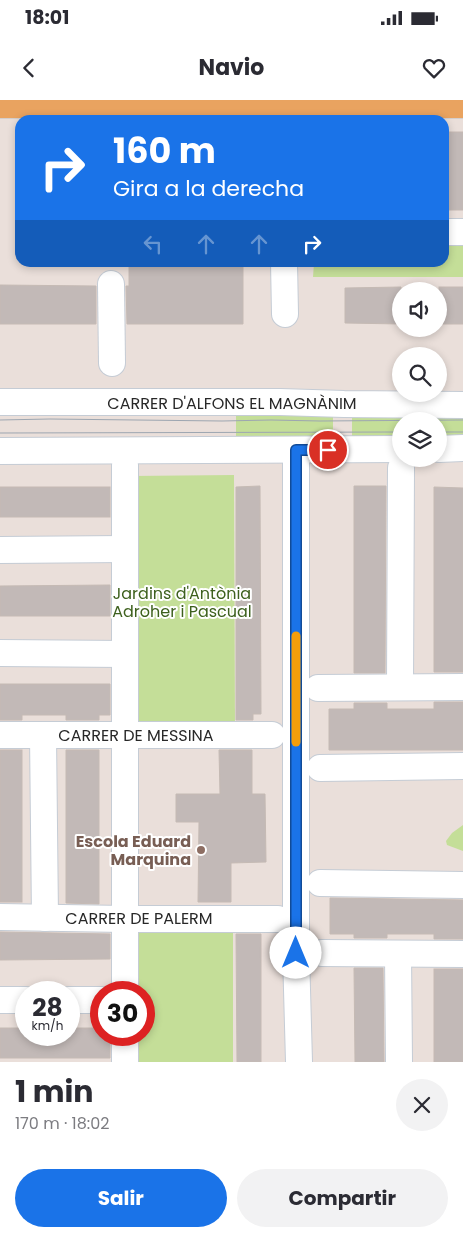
<!DOCTYPE html>
<html lang="es">
<meta charset="utf-8">
<style>
body{margin:0;font-family:Poppins,sans-serif;background:#f2f2f3;color:#2b2b33;height:100vh;display:flex;flex-direction:column;font-size:19px;white-space:nowrap}
*{box-sizing:border-box;margin:0}
p{font-size:16px;color:#7c7c81}
.icon{flex:none;width:28px;height:28px;fill:none;stroke:currentColor;stroke-width:2;stroke-linecap:round;stroke-linejoin:round}
.map{position:relative;height:962px;overflow:hidden}
.details{display:flex;flex-direction:column;background:#fff;flex:1}
.details>*{flex:none}
.hud{position:absolute;left:15px;top:15px;width:434px;height:152px;border-radius:15px;box-shadow:0 2px 8px #0003;background:#1a73e8;color:#fff;overflow:hidden}
.buttons{position:absolute;left:392px;top:182px;display:grid;gap:10px}
.buttons a{display:grid;place-items:center;width:55px;height:55px;border-radius:50%;background:#fff;box-shadow:0 2px 8px #0003;font-size:25px}
.speed{position:absolute;left:15px;top:881px;display:flex;gap:10px;font-size:25px;font-weight:700;text-align:center}
.speed>*{display:grid;place-content:center;width:65px;height:65px;border-radius:50%;background:#fff;box-shadow:0 2px 8px #0003;line-height:1}
.speed small{font-size:12px;font-weight:400}
.speed .limit{border:8px solid #d22;background:#fff;color:#111}
.pin{position:absolute;display:grid;place-items:center;width:42px;height:42px;color:#fff;margin:-21px;border:2px solid #fff;border-radius:50%;box-shadow:0 1px 5px #0007}
.me{position:absolute;width:55px;margin:-28px;rotate:0deg;stroke-linejoin:round;filter:drop-shadow(0 0 4px #0008)}
.turn{display:flex;align-items:center;gap:18px;height:105px;padding:0 15px;font-size:22px}
.turn .icon{width:65px;height:65px;stroke-width:2.5}
.turn b{display:block;font-size:35px;line-height:42px}
.lanes{display:flex;align-items:center;height:48px;padding:0 15px;background:#0003;justify-content:center;gap:25px;direction:ltr}
.lanes .off{opacity:.35}
.round{display:grid;place-items:center;flex:none;width:52px;height:52px;border-radius:26px;background:#f2f2f3}
.summary{display:flex;align-items:center;justify-content:space-between;height:85px;padding:0 15px}
h1{font-size:30px;font-weight:700;line-height:38px}
.cta{display:flex;gap:10px;margin-top:auto;padding:10px 15px}
.cta a{flex:1;height:58px;border-radius:30px;background:#1a73e8;color:#fff;font-size:20px;font-weight:700;line-height:58px;text-align:center}
.cta a+a{background:#f2f2f3;color:#2b2b33}
.status{display:flex;justify-content:space-between;align-items:center;height:35px;padding:0 25px;background:#fff;direction:ltr}
.status svg{height:14px;fill:currentColor}
header{display:flex;justify-content:space-between;align-items:center;height:65px;padding:0 15px;background:#fff;font-size:22px;font-weight:700}
.map>svg:first-child{display:block}
.green{fill:#c4de98}
.building{fill:#c2b9b7;stroke:#c5bab4}
.lines{fill:none;stroke-linecap:round;stroke-linejoin:round}
.minor-casing{stroke:#c5ccd5;stroke-width:28}
.major-casing{stroke:#bebebe;stroke-width:29}
.minor{stroke:#fff;stroke-width:26}
.major{stroke:#e9a360;stroke-width:28}
.tram{stroke:#9da6b1;stroke-width:1}
.route-casing{stroke:#114b97;stroke-width:12}
.route{stroke:#1a73e8;stroke-width:9}
.slow{stroke:#f59e0b;stroke-width:9}
.education-dot{fill:#8d6e63;stroke:#fff;stroke-width:2}
.labels{text-anchor:middle;dominant-baseline:central;stroke-width:4;stroke-linejoin:round;paint-order:stroke}
.street-label{font-size:16px;fill:#282828;stroke:#fff}
.park-label{font-size:16px;fill:#3d601d;stroke:#fff}
.education-label{font-size:16px;font-weight:bold;fill:#785e54;stroke:#fff;text-anchor:end}
</style>
<div class="status"><b>18:01</b><svg viewBox="0 0 49 12"><path d="M0 12V9h3v3zM5 12V6h3v6zM10 12V3h3v9zM15 12V0h3v12zM26 1h20v11H26zM47 4h2v5h-2z"/></svg></div>
<header><svg class="icon" aria-label="back" viewBox="0 0 24 24"><path d="M15 5l-7 7 7 7"/></svg>Navio<svg class="icon" aria-label="heart" viewBox="0 0 24 24"><path d="M12 20l-8-8c-3-5 5-10 8-4 3-6 11-1 8 4z"/></svg></header>
<div class="map">
<svg width="463" height="962" viewBox="0 0 463 962">
<rect width="100%" height="100%" fill="#eadfda"/>
<g class="green">
<polygon points="444,144 463,144 463,177 313,177 314,163 444,162"/>
<polygon points="236,310 333,315 333,339 236,345"/>
<polygon points="352,314 463,314 463,339 439,339 439,321 401,321 401,339 352,339"/>
<polygon points="234,375 235,629 131,629 130,376"/>
<polygon points="463,725 463,751 447,745 446,741 452,733"/>
<polygon points="129,826 233,826 233,962 130,962 130,935 144,935 144,892 130,892"/>
</g>
<g class="building">
<rect x="444" y="32" width="19" height="78"/>
<polygon points="129,162 243,162 243,224 127,224 126,186 129,186"/>
<polygon points="0,185 96,186 96,224 0,224"/>
<polygon points="401,187 401,224 345,223 345,188"/>
<rect x="439" y="187" width="24" height="37"/>
<polygon points="260,386 261,614 253,614 253,620 236,620 236,387"/>
<polygon points="354,386 386,386 385,573 354,573"/>
<rect x="0" y="387" width="110" height="30"/>
<polygon points="434,387 463,388 463,572 434,572"/>
<polygon points="110,485 110,516 0,516 0,486"/>
<polygon points="0,584 110,584 110,615 99,615 99,620 66,620 66,615 22,615 22,620 0,620"/>
<polygon points="434,602 463,602 463,650 329,650 329,609 354,609 354,603 387,603 387,609 434,609"/>
<rect x="0" y="650" width="22" height="152"/>
<polygon points="66,650 99,650 99,804 66,803"/>
<polygon points="219,650 252,650 252,694 265,694 266,762 231,763 231,802 198,802 199,722 176,722 176,694 220,694"/>
<polygon points="330,798 463,800 463,839 434,839 434,834 387,834 387,838 354,838 354,834 330,834"/>
<polygon points="0,832 110,834 110,859 0,860"/>
<polygon points="236,834 261,834 261,962 237,962"/>
<polygon points="354,868 383,868 384,962 355,962"/>
<rect x="434" y="869" width="29" height="93"/>
<polygon points="0,928 26,928 26,935 69,935 69,928 101,928 101,935 110,935 110,958 0,958"/>
</g>
<g class="lines">
<g class="minor-casing">
<g id="minor">
<polyline points="444,132 463,132"/>
<polyline points="284,162 285,214"/>
<polyline points="111,184 112,263"/>
<polyline points="0,302 280,302 344,304 463,305"/>
<polyline points="439,349 463,348"/>
<polyline points="296,350 296,853 299,962"/>
<polyline points="0,351 401,349"/>
<polyline points="0,450 125,449"/>
<polyline points="0,553 125,554"/>
<polyline points="400,587 401,368"/>
<polyline points="318,588 463,587"/>
<polyline points="0,635 272,635"/>
<polyline points="43,635 45,818"/>
<polyline points="320,668 463,666"/>
<polyline points="320,783 463,785"/>
<polyline points="0,817 125,819 278,819"/>
<polyline points="322,853 463,854"/>
<polyline points="398,854 399,962"/>
<polyline points="125,892 125,365"/>
<polyline points="0,900 26,900"/>
<polyline points="69,900 101,900"/>
<polyline points="125,962 125,935"/>
</g>
</g>
<g class="major-casing">
<polyline id="major" points="0,4 463,4"/>
</g>
<use href="#minor" class="minor"/>
<use href="#major" class="major"/>
<g class="tram">
<polyline points="0,320 50,319 222,321 271,320 320,321 463,320"/>
<polyline points="439,332 463,332"/>
<polyline points="0,333 401,332"/>
</g>
</g>
<g class="lines">
<g class="route-casing">
<polyline id="route" points="296,853 296,350 328,350"/>
</g>
<use href="#route" class="route"/>
<polyline class="slow" points="296,642 296,536"/>
</g>
<circle class="education-dot" cx="201" cy="750" r="5"/>
<g class="labels">
<g class="street-label">
<text x="232" y="303">CARRER D'ALFONS EL MAGNÀNIM</text>
<text x="136" y="635">CARRER DE MESSINA</text>
<text x="139" y="818">CARRER DE PALERM</text>
</g>
<g class="park-label">
<text x="182" y="493">Jardins d'Antònia<tspan x="182" dy="18">Adroher i Pascual</tspan></text>
</g>
<g class="education-label">
<text x="191" y="741">Escola Eduard<tspan x="191" dy="18">Marquina</tspan></text>
</g>
</g>
</svg>
<div class="buttons">
<a><svg class="icon" aria-label="sound" viewBox="0 0 24 24"><path d="M4 9h4l5-4v14l-5-4H4zM17 9q2 3 0 6"/></svg></a>
<a><svg class="icon" aria-label="search" viewBox="0 0 24 24"><circle cx="10" cy="10" r="6"/><path d="M15 15l6 6"/></svg></a>
<a><svg class="icon" aria-label="layers" viewBox="0 0 24 24"><path d="M12 4l9 5-9 5-9-5zM3 14l9 5 9-5"/></svg></a>
</div>
<div class="speed"><div>28<small>km/h</small></div><div class="limit">30</div></div>
<div class="pin" style="left:328px;top:350px;background:#d93025"><svg class="icon" aria-label="arrive" viewBox="0 0 24 24"><path d="M6 21V4h12l-3 4 3 4H6"/></svg></div>
<svg class="me" style="left:296px;top:853px" viewBox="-20 -20 40 40"><circle r="19" fill="#fff"/><path d="M0-13L10 11 0 6-10 11z" fill="#1a73e8"/></svg>
<div class="hud">
<div class="turn"><svg class="icon" aria-label="right" viewBox="0 0 24 24"><path d="M7 20v-9h11M14 6l5 5-5 5"/></svg><div><b>160 m</b>Gira a la derecha</div></div>
<div class="lanes"><svg class="icon off" aria-label="left" viewBox="0 0 24 24"><path d="M17 20v-9H6M10 6l-5 5 5 5"/></svg><svg class="icon off" aria-label="ahead" viewBox="0 0 24 24"><path d="M12 20V5M6 11l6-6 6 6"/></svg><svg class="icon off" aria-label="ahead" viewBox="0 0 24 24"><path d="M12 20V5M6 11l6-6 6 6"/></svg><svg class="icon" aria-label="right" viewBox="0 0 24 24"><path d="M7 20v-9h11M14 6l5 5-5 5"/></svg></div>
</div>
</div>
<section class="details">
<div class="summary"><div><h1>1 min</h1><p>170 m · 18:02</p></div><a class="round"><svg class="icon" aria-label="close" viewBox="0 0 24 24"><path d="M6 6l12 12M18 6L6 18"/></svg></a></div>
<div class="cta"><a>Salir</a><a>Compartir</a></div>
</section>
